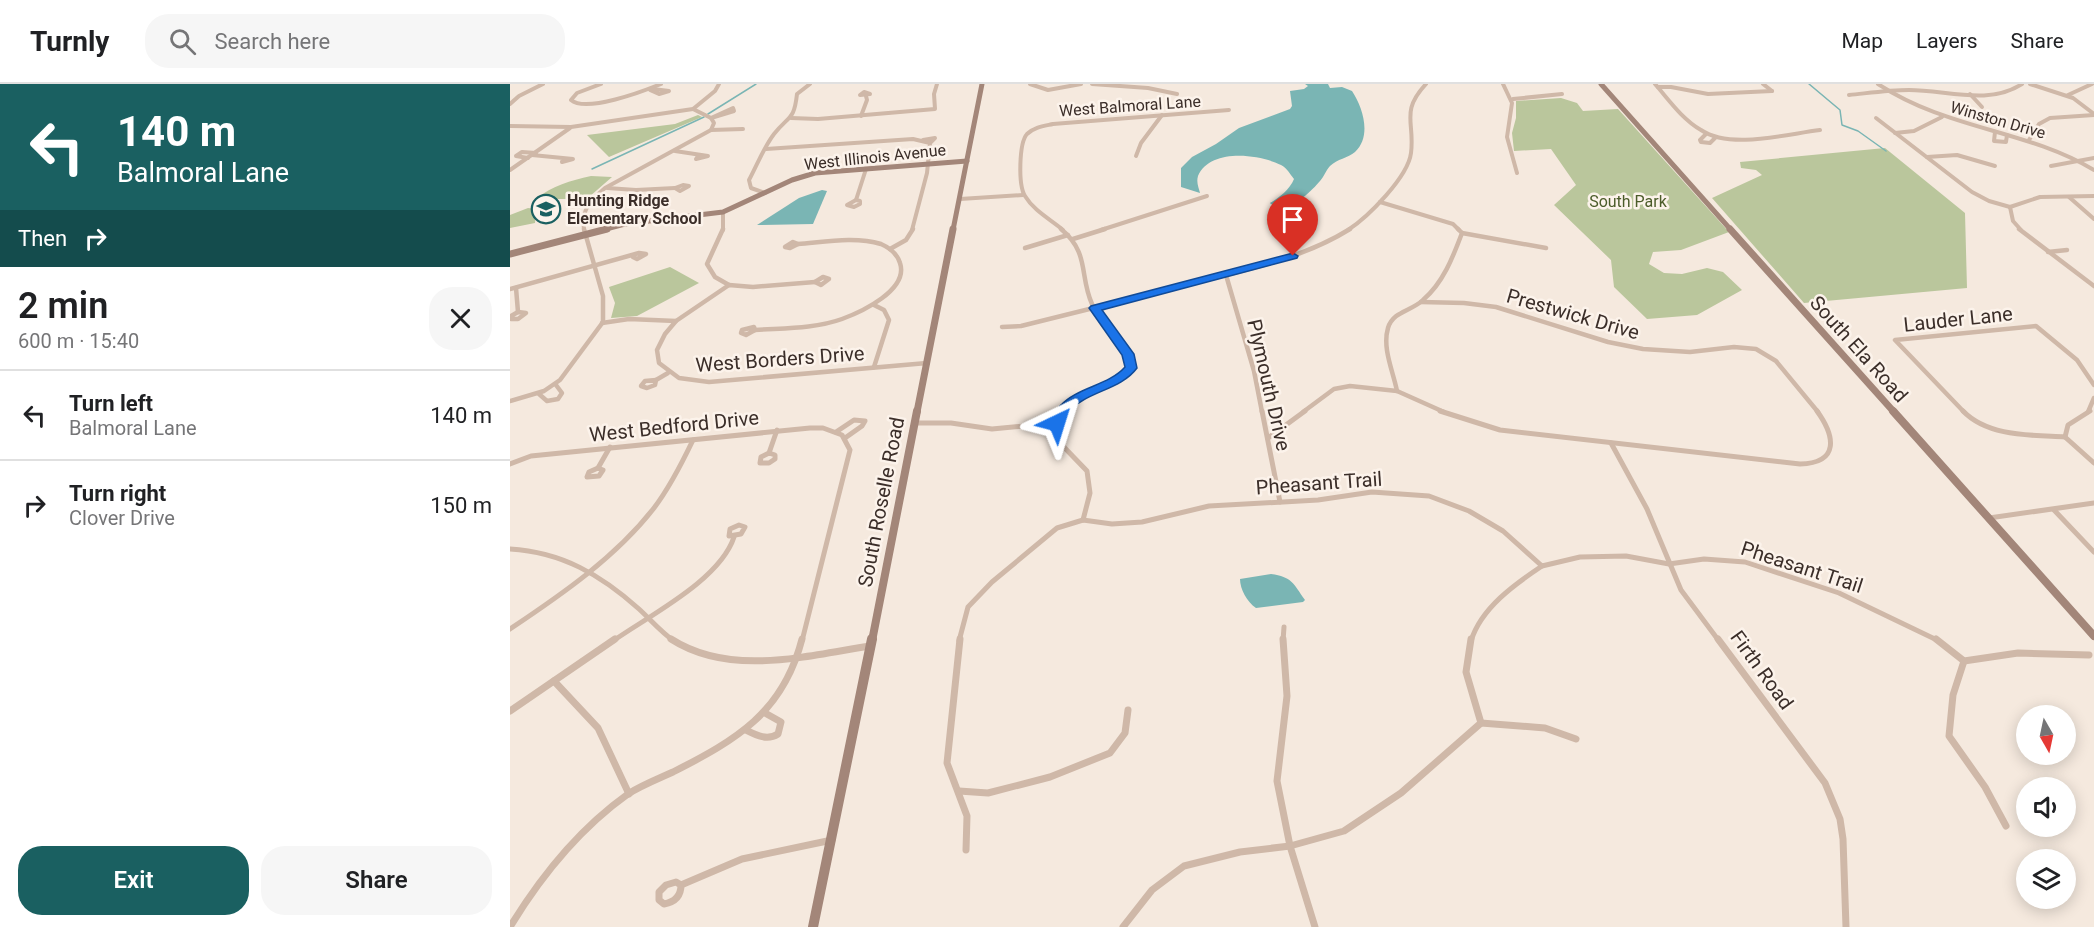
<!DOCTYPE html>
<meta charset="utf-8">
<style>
body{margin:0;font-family:Roboto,sans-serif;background:#f6f6f6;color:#202124;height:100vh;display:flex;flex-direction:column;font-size:22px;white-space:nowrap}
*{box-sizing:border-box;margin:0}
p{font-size:20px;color:#757577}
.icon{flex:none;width:33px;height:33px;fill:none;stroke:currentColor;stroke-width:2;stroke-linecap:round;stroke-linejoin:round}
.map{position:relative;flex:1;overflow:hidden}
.drawer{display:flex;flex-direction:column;background:#fff;width:510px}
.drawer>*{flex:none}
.banner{background:#1a6061;color:#fff;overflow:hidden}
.needle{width:39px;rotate:171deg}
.buttons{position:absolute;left:1506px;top:621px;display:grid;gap:12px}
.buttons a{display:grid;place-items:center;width:60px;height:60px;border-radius:50%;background:#fff;box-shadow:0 3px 15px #0003;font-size:30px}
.pin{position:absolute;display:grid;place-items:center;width:51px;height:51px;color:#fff;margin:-62px -26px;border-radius:50% 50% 50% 0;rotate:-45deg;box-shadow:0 0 6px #0007}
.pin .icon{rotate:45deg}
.me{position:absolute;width:66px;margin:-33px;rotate:41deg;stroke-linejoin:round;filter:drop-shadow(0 0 4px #0008)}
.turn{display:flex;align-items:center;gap:21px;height:126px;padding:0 18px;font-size:27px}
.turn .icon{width:78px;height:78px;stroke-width:2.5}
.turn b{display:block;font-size:42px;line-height:51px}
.then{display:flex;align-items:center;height:57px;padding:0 18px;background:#0003;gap:12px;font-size:22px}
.round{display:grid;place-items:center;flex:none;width:63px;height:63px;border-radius:24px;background:#f6f6f6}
.summary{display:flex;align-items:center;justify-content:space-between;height:102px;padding:0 18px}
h1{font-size:36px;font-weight:600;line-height:45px}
.button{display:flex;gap:12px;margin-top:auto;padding:12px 18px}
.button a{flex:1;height:69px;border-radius:24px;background:#1a6061;color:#fff;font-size:24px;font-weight:600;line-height:69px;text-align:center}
.button a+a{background:#f6f6f6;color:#202124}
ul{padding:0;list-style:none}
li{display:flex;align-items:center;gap:18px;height:90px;padding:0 18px;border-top:2px solid #e0e0e0}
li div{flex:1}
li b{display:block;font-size:22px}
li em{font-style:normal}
header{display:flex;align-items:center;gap:36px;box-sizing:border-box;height:84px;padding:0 30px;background:#fff;border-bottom:2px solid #e0e0e0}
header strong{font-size:28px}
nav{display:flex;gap:33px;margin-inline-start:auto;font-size:21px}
.search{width:420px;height:54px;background:#f6f6f6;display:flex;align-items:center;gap:15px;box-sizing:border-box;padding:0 21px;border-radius:24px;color:#757577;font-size:22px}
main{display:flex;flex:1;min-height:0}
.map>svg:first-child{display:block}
.green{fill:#bac69c}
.water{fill:#7ab5b4}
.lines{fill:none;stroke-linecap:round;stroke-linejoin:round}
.stream{stroke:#7ab5b4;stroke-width:1.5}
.street-far3{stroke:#cfb8a8;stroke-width:4}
.street-far2{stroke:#cfb8a8;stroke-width:4.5}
.street-far1{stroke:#cfb8a8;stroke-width:5}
.street{stroke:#cfb8a8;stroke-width:7}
.secondary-far3{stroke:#a38679;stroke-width:5}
.secondary-far2{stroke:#a38679;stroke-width:7}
.secondary-far1{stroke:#a38679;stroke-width:8}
.secondary{stroke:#a38679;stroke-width:10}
.route{fill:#1a73e8;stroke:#114b97;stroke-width:1.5}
.labels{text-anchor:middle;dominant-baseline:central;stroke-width:5;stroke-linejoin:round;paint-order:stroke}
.far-street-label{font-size:16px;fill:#3b2e29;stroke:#fcf3eb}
.far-poi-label{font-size:16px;font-weight:bold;fill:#3b2e29;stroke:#fcf3eb;text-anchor:start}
.far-park-label{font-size:16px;fill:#4c5c2a;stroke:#fcf3eb}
.street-label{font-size:20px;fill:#3b2e29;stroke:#fcf3eb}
</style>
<header>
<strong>Turnly</strong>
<div class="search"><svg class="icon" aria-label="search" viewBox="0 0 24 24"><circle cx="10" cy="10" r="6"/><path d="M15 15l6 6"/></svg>Search here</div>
<nav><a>Map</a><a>Layers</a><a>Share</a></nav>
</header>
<main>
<section class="drawer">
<div class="banner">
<div class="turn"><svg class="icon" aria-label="left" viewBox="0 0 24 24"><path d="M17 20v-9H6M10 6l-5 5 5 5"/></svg><div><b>140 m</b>Balmoral Lane</div></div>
<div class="then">Then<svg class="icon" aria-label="right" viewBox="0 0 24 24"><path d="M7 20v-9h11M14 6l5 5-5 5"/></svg></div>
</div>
<div class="summary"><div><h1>2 min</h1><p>600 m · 15:40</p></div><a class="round"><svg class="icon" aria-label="close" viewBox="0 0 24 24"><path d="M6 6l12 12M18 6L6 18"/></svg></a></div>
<ul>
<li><svg class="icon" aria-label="left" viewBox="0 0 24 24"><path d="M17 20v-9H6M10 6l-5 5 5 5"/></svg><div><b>Turn left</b><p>Balmoral Lane</p></div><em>140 m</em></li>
<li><svg class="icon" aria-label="right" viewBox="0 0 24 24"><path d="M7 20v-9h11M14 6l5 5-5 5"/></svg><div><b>Turn right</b><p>Clover Drive</p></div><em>150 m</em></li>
</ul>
<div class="button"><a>Exit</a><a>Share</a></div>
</section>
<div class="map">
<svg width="1584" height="843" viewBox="0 0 1584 843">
<rect width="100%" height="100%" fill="#f5e9de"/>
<g class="green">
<polygon points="1051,14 1067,19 1073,27 1108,25 1219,148 1171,166 1143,168 1139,180 1154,189 1172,190 1197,184 1213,188 1232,206 1187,231 1137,235 1104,203 1101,176 1044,121 1066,101 1041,65 1004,67 1002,49 1006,34 1006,17"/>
<polygon points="188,31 192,33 99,73 77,51 165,40"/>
<polygon points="1375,64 1455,129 1457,204 1294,219 1202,114 1252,91 1246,86 1231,84 1230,78"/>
<path d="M 81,92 L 102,93 L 79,113 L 73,115 L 26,115 C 43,101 60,97 81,92 Z"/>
<polygon points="18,124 26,125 25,139 0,144 0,131"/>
<polygon points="160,183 189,199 127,232 101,234 105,219 99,203"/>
</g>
<g class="water">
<path d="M 795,0 L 818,0 L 820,4 L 832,3 L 842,7 C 853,24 862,52 845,68 C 838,74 827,75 820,82 C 816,86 814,93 810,97 C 800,109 774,134 760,119 C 769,114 780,105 784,95 C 780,90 777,84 771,81 C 749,70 700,64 688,92 C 686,99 689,104 690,109 L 671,103 L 671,84 L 682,73 L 706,60 L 729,44 L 780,25 L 782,22 L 780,7 L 794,5 L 798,2 Z"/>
<polygon points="312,106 317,107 303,140 247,141 289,114"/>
<path d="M 761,490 C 782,493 783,499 795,516 L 793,518 L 746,524 C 737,518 730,505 730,495 Z"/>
</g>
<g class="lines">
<g class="stream">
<polyline points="1299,0 1330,26 1332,41 1348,47 1376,67"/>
<polyline points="198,30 246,0"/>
<polyline points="82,85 194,33"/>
</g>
<g class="street-far3">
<path d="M 91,0 L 67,9 L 61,16 C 76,29 134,7 151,0"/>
<polyline points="520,0 538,6 571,0"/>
<polyline points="582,0 638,4 667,10"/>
<polyline points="993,0 1002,19 997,53 1007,89"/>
<path d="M 1145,0 C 1159,16 1172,35 1191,46 C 1221,66 1276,50 1310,46"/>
<polyline points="1253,0 1262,7"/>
<path d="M 1368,0 C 1438,46 1515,45 1584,86"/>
<polyline points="1520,0 1563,14 1584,30"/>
<polyline points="1148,3 1161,3 1198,10 1262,7"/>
<polyline points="140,6 149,10 159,7 143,5"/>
<polygon points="354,8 360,10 350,11"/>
<polyline points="1460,10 1472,23"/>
<path d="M 1339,11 C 1359,9 1379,6 1399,6 C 1437,6 1478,22 1512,0"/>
<polyline points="1558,11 1582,0"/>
<polyline points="1003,15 1052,10"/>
<polyline points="0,20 9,12 33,0"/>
<polygon points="223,24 224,27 201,34"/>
<polyline points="351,32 357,16 356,12"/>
<polyline points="281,34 308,35 425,25 424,10 427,0"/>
<polyline points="1366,34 1462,108 1479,117 1500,123"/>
<polyline points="0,42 61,43 183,25 205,7 209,0"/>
<polyline points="201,46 233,45"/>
<polyline points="1485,48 1484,57 1496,58 1497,51"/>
<polyline points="1385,49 1404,47 1432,33"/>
<polyline points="1196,50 1190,56 1191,58 1200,59 1206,53"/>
<polyline points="413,56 425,54 420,59"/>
<polyline points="1519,56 1529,40 1540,34 1584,31"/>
<polyline points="256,65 403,55 420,59 417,89 402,146"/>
<polyline points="165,67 198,72 186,75 188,72"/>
<polyline points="22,71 63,75 52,78 53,75"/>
<polyline points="626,72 631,59 652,31"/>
<polyline points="1417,73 1447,71 1485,82"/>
<polyline points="18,74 6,72 12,68 26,69"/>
<polyline points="1541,82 1584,74"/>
<polyline points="0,86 60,44"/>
<polygon points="173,101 179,102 170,107 165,104"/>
<polyline points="97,104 126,106 165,104"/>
<path d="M 255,109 L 241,104 L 239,96 C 247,81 254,63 264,50 C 279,31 284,37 287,10 L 300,0"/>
<polyline points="1559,113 1584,135"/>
<polyline points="450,115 513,111"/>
<polygon points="346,116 350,117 350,120 344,123 337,121"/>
<polyline points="346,116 356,85"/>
<polyline points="870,118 943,140 949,146"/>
<polyline points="1500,123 1503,137 1511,146"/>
<polyline points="1500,123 1530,113 1584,112"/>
<path d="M 74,146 C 71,125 80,117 95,104 L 201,46 L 204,39 L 201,34 L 183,25"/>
<polyline points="213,146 213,128"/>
<path d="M 553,146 C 540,135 524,127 515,112 C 508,101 509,59 517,50 C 524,43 534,42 543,40 L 719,26"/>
<polyline points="591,146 697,112"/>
<path d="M 838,146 C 858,133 898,93 901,69 C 905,38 890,28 916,0"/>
</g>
<g class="street-far2">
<polyline points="213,145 197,180 205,193 219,201"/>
<path d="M 551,145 C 580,169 569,191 582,220 C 593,243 613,259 621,284 C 601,302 574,309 554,328"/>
<polyline points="1509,145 1584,202"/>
<polyline points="952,149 1036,164"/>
<polyline points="563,155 595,145"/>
<polygon points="283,158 288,160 280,164 275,163"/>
<polyline points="515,164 558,151"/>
<polyline points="380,165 396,156 403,145"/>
<polyline points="1538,168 1557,166"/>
<polyline points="716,191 744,287 752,328"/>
<polygon points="313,193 319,195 311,201 305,198"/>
<polyline points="305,198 243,203 219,201 166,237 155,250 147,266 149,279 169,294 199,298 417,279"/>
<polyline points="6,204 8,228"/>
<polyline points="0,205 129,169 136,170 127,175 123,173"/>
<polyline points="911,218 954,219 986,223 1098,258 1133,265 1180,268 1224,263 1246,265 1266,277 1308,328"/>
<polyline points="364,221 374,226 379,236 364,283"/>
<polygon points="8,228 16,229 8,235 1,235 1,232"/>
<polyline points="92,239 119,235 166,237"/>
<polygon points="244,243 245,246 236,251 231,249 232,246"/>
<path d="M 492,243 L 511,242 C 567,228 624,214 680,200 C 735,186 792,175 840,145"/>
<path d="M 245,246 C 274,244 304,245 332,235 C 351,228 399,206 390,179 C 387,169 380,164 371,160 C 345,152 314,158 288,160"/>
<polygon points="146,296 145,301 137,304 131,302 135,297"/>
<polyline points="146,296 158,289"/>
<path d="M 887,307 C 883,287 872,264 878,244 C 883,227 902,227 913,216 C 933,199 943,173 952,149 L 948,145"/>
<polyline points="29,310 37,317 48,315 52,309 46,301"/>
<polyline points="0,317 34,307 50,296 93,238 93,212 74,145"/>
<polyline points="793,328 824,305 840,302 887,307 934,328"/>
<polyline points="1454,328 1385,256 1526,242 1567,276 1584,301"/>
<polyline points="1578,328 1584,314"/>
</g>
<g class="street-far1">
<polyline points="752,327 770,418"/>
<path d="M 930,327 L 990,346 L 1290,380 C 1330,379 1325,352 1307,327"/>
<path d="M 1453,327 C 1478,353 1522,351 1555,353 L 1558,341 L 1580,327"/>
<polyline points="405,339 441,339 482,345 547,339"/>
<polyline points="547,339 556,327"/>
<polyline points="547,339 550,359 577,387 580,409 573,436"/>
<polyline points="326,348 344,336 355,337 352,342 335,354"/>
<polyline points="1555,353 1584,379"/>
<polyline points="758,354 795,327"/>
<polyline points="1101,359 1137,425 1171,506 1209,557"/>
<polygon points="259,369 265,371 265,375 259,379 250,379 251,373"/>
<polyline points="259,369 267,346"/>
<polyline points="0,380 21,372 300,344 313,344 332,351 340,366 292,557"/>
<polygon points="88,384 93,386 89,392 77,393 79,388"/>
<polyline points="88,384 100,363"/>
<polyline points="1544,426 1584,468"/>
<polyline points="1479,434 1584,419"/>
<polygon points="229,441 235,443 231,450 219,452 220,445"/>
<path d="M 0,465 C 52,468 91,491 129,525 C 141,536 151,548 164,557"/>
<path d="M 0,545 C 51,511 106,473 144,424 C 160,403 172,379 183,356"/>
<path d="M 103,557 C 140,531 210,496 224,453"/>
<polyline points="449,557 458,523 482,498 547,444 573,436 602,440 632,438 699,422 808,416 862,408 919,412 959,427 993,447 1032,482 1070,473 1116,472 1159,480 1194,475 1235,478 1329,509 1429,557"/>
<polyline points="773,557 774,543"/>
<path d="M 961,557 C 971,524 1005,500 1032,482"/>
</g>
<g class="street">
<path d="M 161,555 C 220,593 296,572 360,562"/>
<polyline points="450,555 437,679 457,732 456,766"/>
<polyline points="773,555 777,612 767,697 780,762 805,843"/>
<polyline points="1208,555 1315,699 1330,735 1333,755 1336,843"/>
<polyline points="1426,555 1454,577 1508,569 1579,571"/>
<polyline points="1454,577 1443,611 1439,652 1475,703 1496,742"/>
<polyline points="44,597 88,644 119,710"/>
<polyline points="0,627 105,555"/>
<polyline points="971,639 1035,644 1066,655"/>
<path d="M 236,646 C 246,651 257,657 268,650 L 271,638 L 255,629"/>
<polyline points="449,707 478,709 540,693 600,669 615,649 618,626"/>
<path d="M 166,798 L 171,801 C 171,812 165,818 154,820 L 149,816 L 149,808 L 156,801 Z"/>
<polyline points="171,801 232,775 322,756"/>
<path d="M 0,843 C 31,792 69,745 118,710 C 132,701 148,695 163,688 C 226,656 273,629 292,555"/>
<polyline points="613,843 642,806 674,782 730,768 780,762 834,747 891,709 971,639 956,588 961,555"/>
</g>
<g class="secondary-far3">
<polyline points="1091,0 1221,146"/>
<polyline points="92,146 115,140 213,128 282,96 305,89 457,77"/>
<polyline points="443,146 472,0"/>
</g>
<g class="secondary-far2">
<polyline points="1220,145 1384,328"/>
<polyline points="0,170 97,145"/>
<polyline points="407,328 443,145"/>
</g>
<g class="secondary-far1">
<polyline points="1383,327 1584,552"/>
<polyline points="362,557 407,327"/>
</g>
<polyline class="secondary" points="303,843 362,555"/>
</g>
<path class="route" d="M 783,169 L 788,172 L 787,174 L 592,226 L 624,270 L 627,284 C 610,307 575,307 558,329 C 556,333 554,338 551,342 L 542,342 L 541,339 C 543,334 546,327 550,322 C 567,303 598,302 615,283 L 612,271 L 579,224 L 581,222 Z"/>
<defs>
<g id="school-ring" transform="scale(1.5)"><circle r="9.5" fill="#fcf3eb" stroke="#1a6061" stroke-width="1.5"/><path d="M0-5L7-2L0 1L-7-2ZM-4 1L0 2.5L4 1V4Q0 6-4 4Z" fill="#1a6061"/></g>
</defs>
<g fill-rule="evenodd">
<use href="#school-ring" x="36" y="125"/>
</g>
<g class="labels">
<g class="far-street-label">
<text transform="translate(620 22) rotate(-4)">West Balmoral Lane</text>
<text transform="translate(1488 36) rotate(16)">Winston Drive</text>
<text transform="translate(365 73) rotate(-6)">West Illinois Avenue</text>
</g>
<g class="far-poi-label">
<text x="57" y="116">Hunting Ridge<tspan x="57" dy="18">Elementary School</tspan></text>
</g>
<g class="far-park-label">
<text x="1118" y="117">South Park</text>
</g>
<g class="street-label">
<text transform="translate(1063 230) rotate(16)">Prestwick Drive</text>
<text transform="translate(1448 235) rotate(-6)">Lauder Lane</text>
<text transform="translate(1349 265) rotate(48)">South Ela Road</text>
<text transform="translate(270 275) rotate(-4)">West Borders Drive</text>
<text transform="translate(759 301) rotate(77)">Plymouth Drive</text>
<text transform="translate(164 342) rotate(-6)">West Bedford Drive</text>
<text transform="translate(809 399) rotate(-4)">Pheasant Trail</text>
<text transform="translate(371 418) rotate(-79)">South Roselle Road</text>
<text transform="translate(1292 483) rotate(18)">Pheasant Trail</text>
<text transform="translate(1252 586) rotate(54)">Firth Road</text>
</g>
</g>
</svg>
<div class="buttons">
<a><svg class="needle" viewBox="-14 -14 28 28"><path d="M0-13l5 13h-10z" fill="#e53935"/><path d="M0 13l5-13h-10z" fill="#757577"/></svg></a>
<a><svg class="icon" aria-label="sound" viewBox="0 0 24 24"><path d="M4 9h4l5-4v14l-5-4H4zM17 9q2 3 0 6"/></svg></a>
<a><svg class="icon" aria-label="layers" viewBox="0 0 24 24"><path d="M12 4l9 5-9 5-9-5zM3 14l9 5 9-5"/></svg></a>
</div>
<div class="pin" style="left:783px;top:172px;background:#d93025"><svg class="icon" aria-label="arrive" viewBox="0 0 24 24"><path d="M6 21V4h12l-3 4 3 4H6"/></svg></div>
<svg class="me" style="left:547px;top:339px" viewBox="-20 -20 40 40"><path d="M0-17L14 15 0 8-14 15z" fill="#1a73e8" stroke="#fff" stroke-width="4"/></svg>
</div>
</main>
